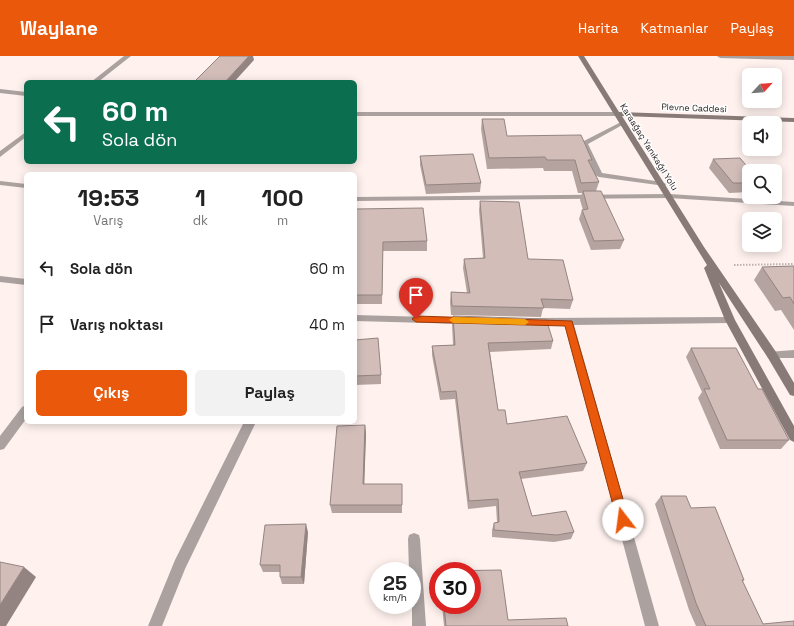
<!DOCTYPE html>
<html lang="tr">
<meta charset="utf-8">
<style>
body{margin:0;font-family:"Space Grotesk",sans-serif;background:#f2f2f2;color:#222;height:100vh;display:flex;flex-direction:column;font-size:15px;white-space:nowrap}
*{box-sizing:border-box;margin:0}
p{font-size:13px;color:#767676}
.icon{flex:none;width:22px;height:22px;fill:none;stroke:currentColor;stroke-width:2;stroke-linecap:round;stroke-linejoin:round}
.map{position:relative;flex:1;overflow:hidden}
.drawer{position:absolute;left:24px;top:116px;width:333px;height:252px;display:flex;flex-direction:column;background:#fff;border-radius:6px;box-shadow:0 2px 10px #0003}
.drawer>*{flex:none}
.banner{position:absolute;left:24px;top:24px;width:333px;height:84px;border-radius:6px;box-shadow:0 2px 10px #0003;background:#0b6e4f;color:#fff;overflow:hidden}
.needle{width:26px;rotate:64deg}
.buttons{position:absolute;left:742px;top:12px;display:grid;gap:8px}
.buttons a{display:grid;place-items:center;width:40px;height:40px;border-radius:6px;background:#fff;box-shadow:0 2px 10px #0003;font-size:20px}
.speed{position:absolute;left:369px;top:506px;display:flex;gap:8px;font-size:20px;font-weight:700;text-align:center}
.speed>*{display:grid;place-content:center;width:52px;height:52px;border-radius:50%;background:#fff;box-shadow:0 2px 10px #0003;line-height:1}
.speed small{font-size:10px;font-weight:400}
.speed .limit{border:6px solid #d22;background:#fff;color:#111}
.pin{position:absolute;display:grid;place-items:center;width:34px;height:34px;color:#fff;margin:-41px -17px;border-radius:50% 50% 50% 0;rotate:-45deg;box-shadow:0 0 4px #0007}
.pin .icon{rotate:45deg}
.me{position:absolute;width:44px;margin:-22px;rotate:345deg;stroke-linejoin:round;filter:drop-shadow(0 0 3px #0008)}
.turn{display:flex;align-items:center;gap:14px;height:84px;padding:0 12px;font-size:18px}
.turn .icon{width:52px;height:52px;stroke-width:2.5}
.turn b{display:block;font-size:28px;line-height:34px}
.eta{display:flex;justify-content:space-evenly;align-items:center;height:68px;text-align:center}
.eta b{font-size:24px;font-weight:800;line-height:28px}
.cta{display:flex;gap:8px;margin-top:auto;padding:8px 12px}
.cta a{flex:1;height:46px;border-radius:6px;background:#ea580c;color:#fff;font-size:16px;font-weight:800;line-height:46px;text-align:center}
.cta a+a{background:#f2f2f2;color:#222}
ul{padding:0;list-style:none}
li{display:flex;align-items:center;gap:12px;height:56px;padding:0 12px}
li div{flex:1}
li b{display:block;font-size:15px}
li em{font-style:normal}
header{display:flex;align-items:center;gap:24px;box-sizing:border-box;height:56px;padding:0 20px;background:#ea580c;color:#fff}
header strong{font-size:19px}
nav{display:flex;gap:22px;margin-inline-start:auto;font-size:14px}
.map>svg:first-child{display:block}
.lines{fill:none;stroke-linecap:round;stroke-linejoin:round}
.path{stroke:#bdb1af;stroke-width:2;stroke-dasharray:1.5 1.5;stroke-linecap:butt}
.lane{fill:#aba2a0;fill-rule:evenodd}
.street{fill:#aba2a0;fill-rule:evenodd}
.secondary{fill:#877a77;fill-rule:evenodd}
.wall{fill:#b5a39f}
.shaded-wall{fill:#938482}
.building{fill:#d2bdb9;stroke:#938482}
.route{fill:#ea580c;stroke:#983908}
.slow{fill:#f59e0b}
.labels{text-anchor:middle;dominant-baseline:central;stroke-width:3;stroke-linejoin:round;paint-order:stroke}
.far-street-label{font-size:9px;fill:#2c2423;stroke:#fff}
</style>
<header>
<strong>Waylane</strong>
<nav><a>Harita</a><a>Katmanlar</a><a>Paylaş</a></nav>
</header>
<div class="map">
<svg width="794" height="570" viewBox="0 0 794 570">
<rect width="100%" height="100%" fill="#fef1ee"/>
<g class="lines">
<polyline class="path" points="734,209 794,208"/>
<polygon class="lane" points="621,66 626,67 588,88 602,117 662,126 666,128 665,130 599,121 595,119 580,87"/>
<g class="street">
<polygon points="124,0 131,0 98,26 91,26"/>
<polygon points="717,0 794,0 794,4 720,2"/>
<polygon points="0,33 26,36 26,40 0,37"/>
<polygon points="355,56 617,56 620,58 617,60 355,60"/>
<polygon points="26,76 26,81 0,101 0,95"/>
<polygon points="0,125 26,128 26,132 0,129"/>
<polygon points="669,138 794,146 794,150 669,142 355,145 355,141"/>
<polygon points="0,220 26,223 26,229 0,226"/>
<polygon points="355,259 465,262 470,265 465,268 355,265"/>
<polygon points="730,261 735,264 730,267 574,269 659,570 645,570 565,269 535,270 530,266 535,262"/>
<polygon points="794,294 794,302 768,302 767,299 768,296"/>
<polygon points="26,349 26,363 4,393 0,394 0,380 22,351"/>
<polygon points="244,366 256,366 185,513 162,570 148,570 175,504"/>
<polygon points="414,477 419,479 420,483 426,570 412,570 412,515 409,515 408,483 409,479"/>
</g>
<polygon class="secondary" points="578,0 584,0 619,56 794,62 794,66 622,60 704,191 776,296 794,327 794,340 790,339 768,302 719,227 735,264 794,370 794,386 790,384 725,264 704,212 707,209"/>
</g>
<g class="wall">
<polygon points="482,63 507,80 592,104 591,109 599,126 596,135 624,184 620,193 591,194 579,163 582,154 583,154 580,144 582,137 578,137 572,115 544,115 543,112 487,113 481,73"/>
<polygon points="420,100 481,127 480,136 426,138 420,109"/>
<polygon points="713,103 749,115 749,136 729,137 709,112"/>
<polygon points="480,145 528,203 573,244 570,253 543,252 541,261 451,259 450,246 451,236 467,237 463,212 464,203 483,202 479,154"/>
<polygon points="355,153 427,185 427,195 383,195 382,248 355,248"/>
<polygon points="794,210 794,274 781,254 775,255 754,224 762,211"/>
<polygon points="453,260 553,285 551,293 490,296 498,354 507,368 587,407 583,415 521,423 532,460 574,476 571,483 554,486 492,481 492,474 494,467 497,466 496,450 468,453 455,343 440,344 432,299 432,290 453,289 452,269"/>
<polygon points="355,284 381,319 381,328 355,329"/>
<polygon points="691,292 758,333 789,384 781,393 720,393 698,342 702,336 686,301"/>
<polygon points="365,369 366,378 364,428 402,449 402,457 332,457 330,449"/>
<polygon points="661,440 691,452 744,524 742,526 763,568 794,570 696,570 689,554 655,448"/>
<polygon points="308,476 304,528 282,528 280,521 280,516 263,516 260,509"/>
<polygon points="442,549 472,549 508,564 568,570 444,570"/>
</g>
<g class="shaded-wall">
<polygon points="249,0 253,0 254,4 234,26 225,26"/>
<polygon points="365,369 366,378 364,436 363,428"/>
<polygon points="306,468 308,476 304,528 301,521"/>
<polygon points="24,511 36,521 6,570 0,570 0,549"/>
</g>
<g class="building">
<polygon points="220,0 249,0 225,26 208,26 195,25"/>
<polygon points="482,63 504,63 507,80 581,79 592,104 588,104 599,126 581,127 575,104 547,104 545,101 489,102"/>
<polygon points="473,98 481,127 426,129 420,100"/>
<polygon points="740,102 751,115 749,115 749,127 733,127 713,103"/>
<polygon points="583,135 601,135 624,184 594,185 582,154 588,153"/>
<polygon points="480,145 519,146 528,203 563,204 573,244 541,243 544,252 452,250 451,236 470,237 464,203 485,202"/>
<polygon points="423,152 427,185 383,186 382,239 355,239 355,153"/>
<polygon points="794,210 794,248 790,241 783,242 762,211"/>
<polygon points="453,260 546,263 553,285 488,287 498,354 505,354 507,368 567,360 587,407 519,416 532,460 566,455 574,476 557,479 494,474 494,467 499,466 498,443 469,445 456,335 441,336 432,290 455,289"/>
<polygon points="378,282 381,319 355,320 355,284"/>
<polygon points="691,292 736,292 758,333 762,333 789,384 727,384 704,333 710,333"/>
<polygon points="365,369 363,428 402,428 402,449 330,449 337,370"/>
<polygon points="661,440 686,440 691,452 715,451 744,524 742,524 763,568 794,565 794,570 706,570 696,547"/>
<polygon points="306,468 301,521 280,521 280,509 260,509 265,469"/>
<polygon points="0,506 24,511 0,549"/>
<polygon points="501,514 508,564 566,562 568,570 446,570 444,549 472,549 472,515 441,515"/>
</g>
<polygon class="route" points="416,260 572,265 629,464 627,468 623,469 619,468 617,464 565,270 416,266 412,263"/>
<polygon class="slow" points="453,261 525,263 529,266 525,269 453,267 449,264"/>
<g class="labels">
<g class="far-street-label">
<text transform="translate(694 52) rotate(2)">Plevne Caddesi</text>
<text transform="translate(649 91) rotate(58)">Karaağaç Yanıkağıl Yolu</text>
</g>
</g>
</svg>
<div class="buttons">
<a><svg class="needle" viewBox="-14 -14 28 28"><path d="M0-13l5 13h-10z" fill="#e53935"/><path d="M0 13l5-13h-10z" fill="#767676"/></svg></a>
<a><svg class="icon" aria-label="sound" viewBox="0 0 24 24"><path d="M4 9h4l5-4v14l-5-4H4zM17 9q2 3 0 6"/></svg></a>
<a><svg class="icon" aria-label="search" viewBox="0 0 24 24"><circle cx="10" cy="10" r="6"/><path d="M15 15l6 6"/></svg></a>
<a><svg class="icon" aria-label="layers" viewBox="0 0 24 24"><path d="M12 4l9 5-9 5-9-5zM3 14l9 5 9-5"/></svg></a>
</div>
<div class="speed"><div>25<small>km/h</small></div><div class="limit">30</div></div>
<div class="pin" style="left:416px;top:263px;background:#d93025"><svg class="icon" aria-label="arrive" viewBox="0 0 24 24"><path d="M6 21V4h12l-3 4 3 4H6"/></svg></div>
<svg class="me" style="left:623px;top:464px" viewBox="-20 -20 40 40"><circle r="19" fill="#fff"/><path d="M0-13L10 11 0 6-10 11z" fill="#ea580c"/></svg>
<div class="banner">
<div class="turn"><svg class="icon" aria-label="left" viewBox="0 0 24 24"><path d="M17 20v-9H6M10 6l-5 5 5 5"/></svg><div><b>60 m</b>Sola dön</div></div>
</div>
<section class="drawer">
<div class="eta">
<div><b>19:53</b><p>Varış</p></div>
<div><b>1</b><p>dk</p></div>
<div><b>100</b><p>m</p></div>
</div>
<ul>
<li><svg class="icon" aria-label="left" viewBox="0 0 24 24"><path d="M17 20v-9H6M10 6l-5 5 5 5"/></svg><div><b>Sola dön</b></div><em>60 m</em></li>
<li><svg class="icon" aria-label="arrive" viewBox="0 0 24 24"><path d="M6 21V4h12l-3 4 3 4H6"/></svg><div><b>Varış noktası</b></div><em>40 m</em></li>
</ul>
<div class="cta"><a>Çıkış</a><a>Paylaş</a></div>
</section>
</div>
